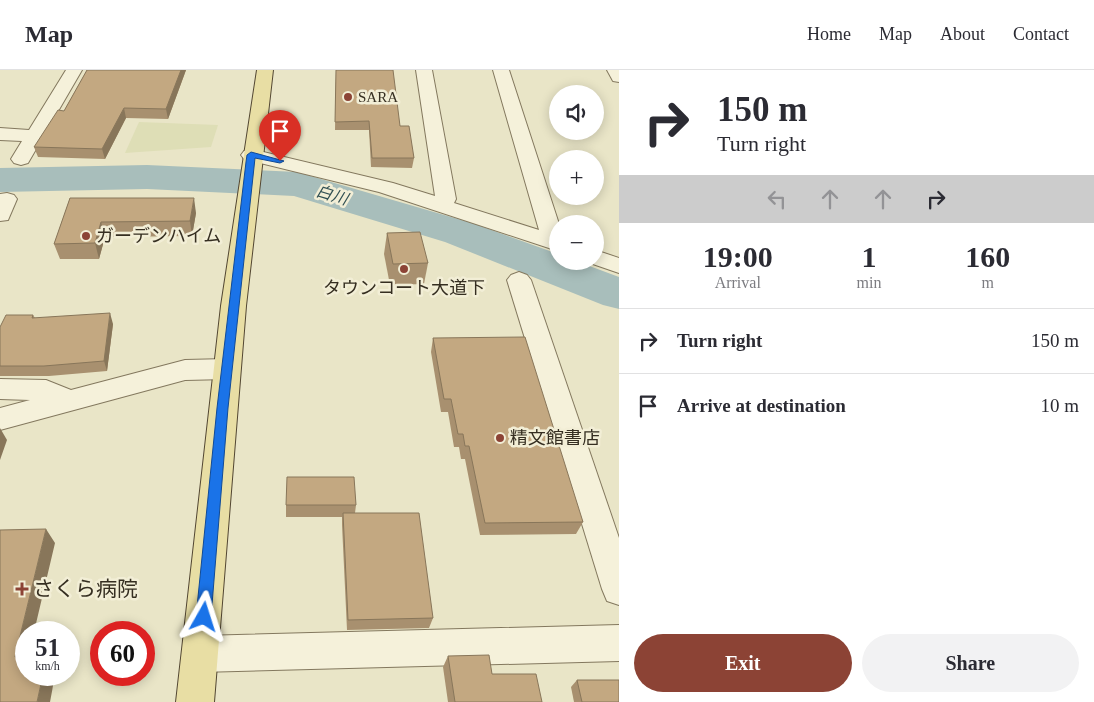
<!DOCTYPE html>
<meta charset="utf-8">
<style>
body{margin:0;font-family:"Times New Roman","Noto Sans JP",serif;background:#f2f2f3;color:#2b2b33;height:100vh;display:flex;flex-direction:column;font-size:19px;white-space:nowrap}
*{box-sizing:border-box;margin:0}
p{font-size:16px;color:#7c7c81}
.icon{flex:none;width:28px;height:28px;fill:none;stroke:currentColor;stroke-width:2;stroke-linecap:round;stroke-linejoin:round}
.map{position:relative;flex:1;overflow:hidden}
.sheet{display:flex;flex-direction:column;background:#fff;width:475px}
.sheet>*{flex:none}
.hud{background:#fff;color:#2b2b33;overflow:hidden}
.buttons{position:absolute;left:549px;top:15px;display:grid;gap:10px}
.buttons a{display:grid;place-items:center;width:55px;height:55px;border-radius:50%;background:#fff;box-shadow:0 2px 12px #0003;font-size:25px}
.speed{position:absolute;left:15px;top:551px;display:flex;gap:10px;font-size:25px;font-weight:700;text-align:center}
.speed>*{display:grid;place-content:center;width:65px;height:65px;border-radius:50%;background:#fff;box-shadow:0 2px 12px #0003;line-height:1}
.speed small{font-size:12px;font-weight:400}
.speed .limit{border:8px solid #d22;background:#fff;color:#111}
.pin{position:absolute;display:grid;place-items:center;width:42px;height:42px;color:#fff;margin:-51px -21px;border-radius:50% 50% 50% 0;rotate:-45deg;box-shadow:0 0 5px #0007}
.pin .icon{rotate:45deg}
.me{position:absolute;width:55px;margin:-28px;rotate:6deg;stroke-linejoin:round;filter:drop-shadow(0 0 4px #0008)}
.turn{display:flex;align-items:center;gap:18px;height:105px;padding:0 15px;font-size:22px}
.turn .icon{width:65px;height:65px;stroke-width:2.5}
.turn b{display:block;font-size:35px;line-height:42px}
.lanes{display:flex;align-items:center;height:48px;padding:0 15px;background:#0003;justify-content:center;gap:25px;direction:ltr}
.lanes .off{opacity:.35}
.eta{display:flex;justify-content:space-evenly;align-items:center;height:85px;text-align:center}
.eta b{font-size:30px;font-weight:600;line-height:35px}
.button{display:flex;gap:10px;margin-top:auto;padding:10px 15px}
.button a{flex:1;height:58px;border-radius:30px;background:#8c4335;color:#fff;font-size:20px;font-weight:600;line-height:58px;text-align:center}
.button a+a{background:#f2f2f3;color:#2b2b33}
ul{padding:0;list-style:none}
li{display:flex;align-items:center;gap:15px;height:65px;padding:0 15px;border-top:1px solid #e1e1e2}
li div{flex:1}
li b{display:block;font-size:19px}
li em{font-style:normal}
header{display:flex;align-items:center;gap:30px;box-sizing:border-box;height:70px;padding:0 25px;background:#fff;border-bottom:1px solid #e1e1e2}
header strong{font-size:24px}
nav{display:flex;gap:28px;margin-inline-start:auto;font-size:18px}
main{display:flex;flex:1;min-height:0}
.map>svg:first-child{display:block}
.farmland{fill:#dedeb6}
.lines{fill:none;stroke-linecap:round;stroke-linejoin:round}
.river{fill:#a8bebb;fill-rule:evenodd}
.street-casing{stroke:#83785e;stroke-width:2}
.primary-casing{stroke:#524632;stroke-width:2}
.street{fill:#f5f1da;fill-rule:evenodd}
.primary{fill:#e8dea4;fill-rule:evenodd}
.wall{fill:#a8906f}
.shaded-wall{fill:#88765a}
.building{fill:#c3a881;stroke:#88765a}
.route{fill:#1a73e8;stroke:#114b97}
.poi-dot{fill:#8c4335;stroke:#f2eed6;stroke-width:2}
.labels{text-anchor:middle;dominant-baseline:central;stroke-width:5;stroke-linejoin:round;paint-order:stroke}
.far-poi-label{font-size:15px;fill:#352e21;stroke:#f2eed6;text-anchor:start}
.far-water-label{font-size:16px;font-style:italic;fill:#315053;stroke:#f2eed6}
.poi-label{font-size:18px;fill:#352e21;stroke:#f2eed6;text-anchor:start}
.near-poi-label{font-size:21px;fill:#352e21;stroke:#f2eed6;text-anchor:start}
</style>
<header>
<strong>Map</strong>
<nav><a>Home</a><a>Map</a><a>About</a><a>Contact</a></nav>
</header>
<main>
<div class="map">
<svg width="619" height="632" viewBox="0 0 619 632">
<rect width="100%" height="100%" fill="#e9e5c7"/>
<polygon class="farmland" points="139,52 218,55 211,77 125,83"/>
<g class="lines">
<polygon class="river" points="147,95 297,102 475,154 558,184 558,191 576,191 619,207 619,239 603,235 445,172 294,126 147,119 0,122 0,98"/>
<g class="street-casing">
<g id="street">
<polygon points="66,0 82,0 28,93 21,95 14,93 11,89 22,71 0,70 0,58 29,60"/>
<polygon points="416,0 432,0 456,129 454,133 539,160 493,0 509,0 559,154 558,154 558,181 379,122 244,89 241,85 244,81 251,79 393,113 435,126"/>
<polygon points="607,0 619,0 619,12 613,11"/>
<polygon points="7,123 14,125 17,129 8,150 0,151 0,124"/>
<polygon points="595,180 619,188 619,203 587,192 595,191"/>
<polygon points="519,202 527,205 531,210 619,468 619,535 607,531 602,519 507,210 511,205"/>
<polygon points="227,289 237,292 240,299 237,306 227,309 185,310 0,360 0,338 30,330 0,329 0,309 46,310 71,320 185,290"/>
<polygon points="619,555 619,591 200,602 187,597 182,584 187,571 200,566"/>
</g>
</g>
<g class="primary-casing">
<polygon id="primary" points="257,0 273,0 246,236 214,632 176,632 221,236"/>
</g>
<use href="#street" class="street"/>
<use href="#primary" class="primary"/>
</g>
<g class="wall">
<polygon points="87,0 186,0 168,49 126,48 105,89 38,87 34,77 64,41"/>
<polygon points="336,0 400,56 414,88 412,98 371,97 369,60 335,60"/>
<polygon points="70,128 196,143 192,166 105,167 99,189 60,189 54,174"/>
<polygon points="387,163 428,193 424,214 390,215 384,184"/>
<polygon points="33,245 35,248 113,254 107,301 49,306 0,306 0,257"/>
<polygon points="433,268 583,452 576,464 480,465 465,389 461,389 459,377 454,377 448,342 441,342 431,282"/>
<polygon points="286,435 356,435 355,443 433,548 429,558 347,560 342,455 342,447 286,447"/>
<polygon points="448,586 492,604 542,632 448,632 443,597"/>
<polygon points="577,610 619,632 574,632 571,617"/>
</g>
<g class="shaded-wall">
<polygon points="181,0 186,0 168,49 166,39"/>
<polygon points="124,38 126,48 105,89 102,79"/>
<polygon points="194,128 196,143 192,166 190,151"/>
<polygon points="101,152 105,167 99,189 95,173"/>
<polygon points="110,243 113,254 107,301 104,291"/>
<polygon points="0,358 7,370 0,390"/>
<polygon points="46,459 55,473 34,562 26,562 26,597 15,587"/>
<polygon points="43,605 55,605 50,632 37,632"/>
</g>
<g class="building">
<polygon points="87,0 181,0 166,39 124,38 102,79 34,77 58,40 64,41"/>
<polygon points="336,0 393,0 400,56 409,56 414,88 372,88 369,51 335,52"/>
<polygon points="70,128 194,128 190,151 101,152 95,173 54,174"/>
<polygon points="420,162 428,193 393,194 387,163"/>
<polygon points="110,243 104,291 44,296 0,296 0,257 6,245 33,245 32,248"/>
<polygon points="525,267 583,452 485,453 469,376 465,376 463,364 458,364 451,329 444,329 433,268"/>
<polygon points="287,407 354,407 356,435 286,435"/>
<polygon points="343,443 419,443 433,548 348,550"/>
<polygon points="46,459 15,587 26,586 26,605 43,605 37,632 0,632 0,460"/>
<polygon points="489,585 492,604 536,604 542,632 455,632 448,586"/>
<polygon points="577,610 619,610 619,632 582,632"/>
</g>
<polygon class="route" points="251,82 284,91 280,93 255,88 228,338 211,547 209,552 204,555 198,552 196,547 217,338 246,92 247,85"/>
<g class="poi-dot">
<circle cx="348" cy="27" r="5"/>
<circle cx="86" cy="166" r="5"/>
<circle cx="404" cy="199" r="5"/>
<circle cx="500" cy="368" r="5"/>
<path d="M19.5 511.5h5v5h5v5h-5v5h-5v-5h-5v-5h5z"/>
</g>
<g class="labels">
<g class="far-poi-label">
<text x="358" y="27">SARA</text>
</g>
<g class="far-water-label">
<text transform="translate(332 125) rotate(17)">白川</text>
</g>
<g class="poi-label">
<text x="96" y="166">ガーデンハイム</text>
<text x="404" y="218" text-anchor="middle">タウンコート大道下</text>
<text x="510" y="368">精文館書店</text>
</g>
<g class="near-poi-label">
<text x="33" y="519">さくら病院</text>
</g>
</g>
</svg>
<div class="buttons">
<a><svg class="icon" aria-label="sound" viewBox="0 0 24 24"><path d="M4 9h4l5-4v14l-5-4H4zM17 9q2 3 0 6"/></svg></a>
<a>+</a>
<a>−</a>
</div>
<div class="speed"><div>51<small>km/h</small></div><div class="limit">60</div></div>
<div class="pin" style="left:280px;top:91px;background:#d93025"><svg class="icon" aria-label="arrive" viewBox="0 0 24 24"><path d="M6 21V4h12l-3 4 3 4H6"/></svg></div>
<svg class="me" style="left:204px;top:547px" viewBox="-20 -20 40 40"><path d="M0-17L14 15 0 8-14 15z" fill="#1a73e8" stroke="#fff" stroke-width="4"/></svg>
</div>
<section class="sheet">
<div class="hud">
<div class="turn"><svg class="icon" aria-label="right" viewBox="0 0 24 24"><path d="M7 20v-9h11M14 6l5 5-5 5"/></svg><div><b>150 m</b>Turn right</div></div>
<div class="lanes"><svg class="icon off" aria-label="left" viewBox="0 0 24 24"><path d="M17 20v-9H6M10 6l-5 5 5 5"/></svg><svg class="icon off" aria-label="ahead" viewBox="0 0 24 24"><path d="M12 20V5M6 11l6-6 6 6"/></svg><svg class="icon off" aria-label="ahead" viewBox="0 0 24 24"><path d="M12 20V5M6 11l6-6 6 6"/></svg><svg class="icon" aria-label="right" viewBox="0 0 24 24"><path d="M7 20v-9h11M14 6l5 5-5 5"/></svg></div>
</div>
<div class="eta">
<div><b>19:00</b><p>Arrival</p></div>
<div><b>1</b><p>min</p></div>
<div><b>160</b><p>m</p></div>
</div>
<ul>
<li><svg class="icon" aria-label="right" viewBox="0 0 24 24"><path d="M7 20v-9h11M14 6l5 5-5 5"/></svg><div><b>Turn right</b></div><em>150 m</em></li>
<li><svg class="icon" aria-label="arrive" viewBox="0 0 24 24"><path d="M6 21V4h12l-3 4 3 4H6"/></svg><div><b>Arrive at destination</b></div><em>10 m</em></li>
</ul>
<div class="button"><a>Exit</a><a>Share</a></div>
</section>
</main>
